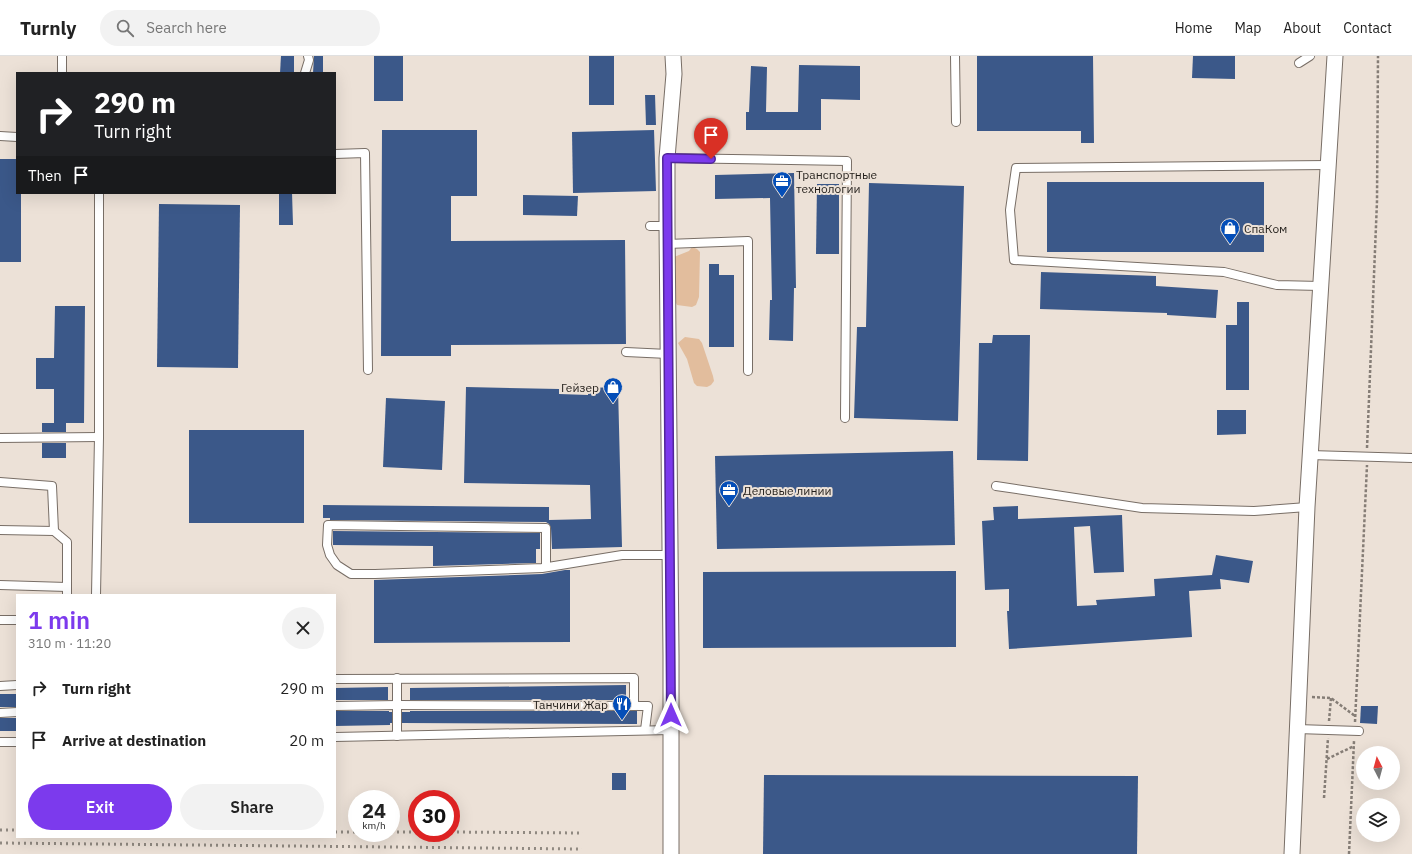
<!DOCTYPE html>
<meta charset="utf-8">
<style>
body{margin:0;font-family:"IBM Plex Sans",sans-serif;background:#f2f2f2;color:#222;height:100vh;display:flex;flex-direction:column;font-size:15px;white-space:nowrap}
*{box-sizing:border-box;margin:0}
p{font-size:13px;color:#767676}
.icon{flex:none;width:22px;height:22px;fill:none;stroke:currentColor;stroke-width:2;stroke-linecap:round;stroke-linejoin:round}
.map{position:relative;flex:1;overflow:hidden}
.details{position:absolute;left:16px;top:538px;width:320px;height:244px;display:flex;flex-direction:column;background:#fff;border-radius:0px;box-shadow:0 4px 16px #0002}
.details>*{flex:none}
.banner{position:absolute;left:16px;top:16px;width:320px;height:122px;border-radius:0px;box-shadow:0 4px 16px #0002;background:#202124;color:#fff;overflow:hidden}
.needle{width:26px;rotate:354deg}
.buttons{position:absolute;left:1356px;top:690px;display:grid;gap:8px}
.buttons a{display:grid;place-items:center;width:44px;height:44px;border-radius:50%;background:#fff;box-shadow:0 4px 16px #0002;font-size:20px}
.speed{position:absolute;left:348px;top:734px;display:flex;gap:8px;font-size:20px;font-weight:700;text-align:center}
.speed>*{display:grid;place-content:center;width:52px;height:52px;border-radius:50%;background:#fff;box-shadow:0 4px 16px #0002;line-height:1}
.speed small{font-size:10px;font-weight:400}
.speed .limit{border:6px solid #d22;background:#fff;color:#111}
.pin{position:absolute;display:grid;place-items:center;width:34px;height:34px;color:#fff;margin:-41px -17px;border-radius:50% 50% 50% 0;rotate:-45deg;box-shadow:0 0 4px #0007}
.pin .icon{rotate:45deg}
.me{position:absolute;width:44px;margin:-22px;rotate:0deg;stroke-linejoin:round;filter:drop-shadow(0 0 3px #0008)}
.turn{display:flex;align-items:center;gap:14px;height:84px;padding:0 12px;font-size:18px}
.turn .icon{width:52px;height:52px;stroke-width:2.5}
.turn b{display:block;font-size:28px;line-height:34px}
.then{display:flex;align-items:center;height:38px;padding:0 12px;background:#0003;gap:8px;font-size:15px}
.round{display:grid;place-items:center;flex:none;width:42px;height:42px;border-radius:21px;background:#f2f2f2}
.headline{display:flex;align-items:center;justify-content:space-between;height:68px;padding:0 12px}
h1{font-size:24px;font-weight:600;line-height:30px;color:#7c3aed}
.action{display:flex;gap:8px;margin-top:auto;padding:8px 12px}
.action a{flex:1;height:46px;border-radius:24px;background:#7c3aed;color:#fff;font-size:16px;font-weight:600;line-height:46px;text-align:center}
.action a+a{background:#f2f2f2;color:#222}
ul{padding:0;list-style:none}
li{display:flex;align-items:center;gap:12px;height:52px;padding:0 12px}
li div{flex:1}
li b{display:block;font-size:15px}
li em{font-style:normal}
header{display:flex;align-items:center;gap:24px;box-sizing:border-box;height:56px;padding:0 20px;background:#fff;border-bottom:1px solid #e0e0e0}
header strong{font-size:19px}
nav{display:flex;gap:22px;margin-inline-start:auto;font-size:14px}
.search{width:280px;height:36px;background:#f2f2f2;display:flex;align-items:center;gap:10px;box-sizing:border-box;padding:0 14px;border-radius:22px;color:#767676;font-size:15px}
.map>svg:first-child{display:block}
.green{fill:#e2bd9d}
.building{fill:#3b5889}
.lines{fill:none;stroke-linecap:round;stroke-linejoin:round}
.service-casing{stroke:#786e66;stroke-width:10}
.minor-casing{stroke:#786e66;stroke-width:17}
.path{stroke:#857d76;stroke-width:2.5;stroke-dasharray:3 2;stroke-linecap:butt}
.service{stroke:#fff;stroke-width:8}
.minor{stroke:#fff;stroke-width:15}
.rail{stroke:#908981;stroke-width:3;stroke-dasharray:2 4;stroke-linecap:butt}
.route-casing{stroke:#51269a;stroke-width:10}
.route{stroke:#7c3aed;stroke-width:7}
.labels{text-anchor:middle;dominant-baseline:central;stroke-width:4;stroke-linejoin:round;paint-order:stroke}
.poi-label{font-size:12px;fill:#231f1b;stroke:#ece1d7;text-anchor:start}
</style>
<header>
<strong>Turnly</strong>
<div class="search"><svg class="icon" aria-label="search" viewBox="0 0 24 24"><circle cx="10" cy="10" r="6"/><path d="M15 15l6 6"/></svg>Search here</div>
<nav><a>Home</a><a>Map</a><a>About</a><a>Contact</a></nav>
</header>
<div class="map">
<svg width="1412" height="798" viewBox="0 0 1412 798">
<rect width="100%" height="100%" fill="#ece1d7"/>
<g class="green">
<polygon points="692,191 697,193 700,196 699,241 696,249 692,251 677,249 675,245 676,211 674,201 689,195"/>
<polygon points="685,281 699,283 702,287 713,320 714,325 711,329 707,331 697,330 694,327 687,303 678,287"/>
</g>
<g class="building">
<polygon points="281,0 294,0 294,17 280,17"/>
<polygon points="314,0 323,0 323,17 313,17"/>
<rect x="374" y="0" width="29" height="45"/>
<rect x="589" y="0" width="25" height="49"/>
<polygon points="977,0 1093,0 1094,87 1081,87 1081,75 977,75"/>
<polygon points="1193,0 1235,0 1235,23 1192,22"/>
<polygon points="799,9 860,10 860,44 821,43 821,74 746,74 746,56 749,56 751,10 767,11 766,56 798,56"/>
<polygon points="645,39 655,39 656,69 646,69"/>
<polygon points="382,74 477,74 477,140 451,140 451,185 625,184 626,288 451,289 451,300 381,300"/>
<polygon points="654,74 656,135 573,137 572,76"/>
<polygon points="0,103 17,103 17,137 21,137 21,206 0,206"/>
<polygon points="794,117 796,232 794,232 793,285 769,284 770,244 772,244 770,142 715,143 715,119"/>
<rect x="1047" y="126" width="217" height="70"/>
<polygon points="869,127 964,130 958,365 854,362 857,271 866,271"/>
<polygon points="817,128 839,128 839,198 816,198"/>
<polygon points="279,137 292,137 293,169 279,169"/>
<polygon points="523,139 578,140 577,160 523,159"/>
<polygon points="159,148 240,149 238,312 157,311"/>
<polygon points="709,208 719,208 719,219 734,219 734,291 709,291"/>
<polygon points="1041,216 1156,220 1156,230 1218,234 1216,262 1167,259 1167,257 1040,253"/>
<polygon points="1237,246 1249,246 1249,334 1226,334 1226,269 1237,269"/>
<polygon points="55,250 85,250 84,367 66,367 66,376 42,376 42,367 54,367 54,333 36,333 36,302 54,302"/>
<polygon points="993,279 1030,279 1028,405 977,404 979,287 992,287"/>
<polygon points="466,331 559,333 559,338 588,339 588,332 618,331 622,491 552,493 551,472 549,468 546,466 330,464 330,462 323,462 323,449 549,451 549,464 591,463 590,429 464,427"/>
<polygon points="386,342 445,345 442,414 383,411"/>
<polygon points="1217,354 1246,354 1246,378 1217,379"/>
<rect x="189" y="374" width="115" height="93"/>
<rect x="42" y="387" width="24" height="15"/>
<polygon points="953,395 955,489 717,493 715,400"/>
<polygon points="1018,450 1018,463 1122,459 1124,516 1094,517 1090,470 1074,471 1077,550 1097,549 1096,544 1155,540 1154,523 1212,519 1216,499 1253,505 1249,527 1220,523 1221,533 1189,535 1192,581 1009,593 1007,555 1009,555 1009,533 985,534 982,465 994,464 993,451"/>
<polygon points="333,475 540,477 540,493 536,493 536,507 433,510 433,490 333,489"/>
<polygon points="565,514 570,514 570,586 374,587 374,524 542,518"/>
<polygon points="956,515 956,591 703,592 703,516"/>
<polygon points="626,629 626,644 410,644 410,632"/>
<polygon points="388,631 388,644 335,644 335,632"/>
<rect x="0" y="638" width="17" height="13"/>
<polygon points="1361,650 1378,650 1377,668 1360,667"/>
<polygon points="335,655 389,655 389,656 392,656 392,667 390,667 390,669 335,670"/>
<polygon points="410,655 637,655 637,668 402,667 402,656 410,656"/>
<rect x="0" y="662" width="17" height="13"/>
<rect x="612" y="717" width="14" height="17"/>
<polygon points="764,719 1138,720 1137,798 763,798"/>
</g>
<g class="lines">
<g class="service-casing">
<g id="service">
<polyline points="62,0 62,17"/>
<polyline points="955,0 956,66"/>
<polyline points="1299,7 1310,0"/>
<polyline points="305,17 309,4 308,0"/>
<polyline points="0,80 17,81"/>
<polyline points="335,98 365,97 368,314"/>
<polyline points="667,102 847,105 845,362"/>
<polyline points="650,170 667,170"/>
<polyline points="667,188 748,185 748,315"/>
<polyline points="1320,230 1277,229 1224,216 1014,204 1010,154 1016,112 1329,109"/>
<polyline points="626,296 668,298"/>
<polyline points="0,382 99,381"/>
<polyline points="1310,399 1412,402"/>
<polyline points="0,426 52,430 54,475 67,486 67,539"/>
<polyline points="996,430 1142,452 1254,455 1307,451"/>
<polyline points="0,474 54,475"/>
<polyline points="546,511 546,472 328,469 327,489 330,499 337,509 351,518 375,518 542,512 622,499 670,499"/>
<polyline points="0,529 67,531"/>
<polyline points="96,539 99,381 99,137"/>
<polyline points="0,564 17,564"/>
<polyline points="335,623 634,622 634,650"/>
<polyline points="0,630 17,629"/>
<polyline points="335,650 397,649 648,650 645,674"/>
<polyline points="0,657 17,656"/>
<polyline points="1297,673 1359,675"/>
<polyline points="397,680 397,622"/>
<polyline points="335,681 671,674"/>
<polyline points="0,686 17,686"/>
</g>
</g>
<g class="minor-casing">
<g id="minor">
<polyline points="671,798 671,599 667,170 667,102 674,18 673,0"/>
<polyline points="1292,798 1307,451 1335,0"/>
</g>
</g>
<g class="path">
<polyline points="1367,392 1377,145 1378,0"/>
<polyline points="1312,641 1331,642 1355,660"/>
<polyline points="1329,665 1331,642"/>
<polyline points="1355,666 1367,409"/>
<polyline points="1327,703 1354,690"/>
<polyline points="1324,742 1328,682"/>
<polyline points="1349,798 1354,685"/>
</g>
<use href="#service" class="service"/>
<use href="#minor" class="minor"/>
<g class="rail">
<polyline points="0,774 17,774"/>
<polyline points="335,776 357,776"/>
<polyline points="391,776 417,776"/>
<polyline points="451,776 583,777"/>
<polyline points="0,787 582,793"/>
</g>
</g>
<g class="lines">
<g class="route-casing">
<polyline id="route" points="671,659 667,102 711,103"/>
</g>
<use href="#route" class="route"/>
</g>
<defs>
<g id="office-pin" transform="scale(1)"><path d="M0 17L-7.5 6A9.5 9.5 0 1 1 7.5 6Z" fill="#044eb8" stroke="#ece1d7"/><path d="M-6-3h4V-5.5h4V-3h4V5H-6ZM-1-4.5V-3h2v-1.5ZM-6 0V1H6V0Z" fill="#fff"/></g>
<g id="shop-pin" transform="scale(1)"><path d="M0 17L-7.5 6A9.5 9.5 0 1 1 7.5 6Z" fill="#044eb8" stroke="#ece1d7"/><path d="M-5-2.5h2.3a2.7 3.5 0 0 1 5.4 0H5L5.5 6h-11ZM-1.5-2.5h3a1.5 2.3 0 0 0-3 0Z" fill="#fff"/></g>
<g id="restaurant-pin" transform="scale(1)"><path d="M0 17L-7.5 6A9.5 9.5 0 1 1 7.5 6Z" fill="#044eb8" stroke="#ece1d7"/><path d="M-5-6h1v4h1v-4h1v4h1v-4h1v5L-1.5 .5V6h-2V.5L-5-1ZM5-6V6H3V1.5H1.5Q1.5-4 5-6Z" fill="#fff"/></g>
</defs>
<g fill-rule="evenodd">
<use href="#office-pin" x="782" y="125"/>
<use href="#shop-pin" x="1230" y="172"/>
<use href="#shop-pin" x="613" y="331"/>
<use href="#office-pin" x="729" y="434"/>
<use href="#restaurant-pin" x="622" y="648"/>
</g>
<g class="labels">
<g class="poi-label">
<text x="796" y="118">Транспортные<tspan x="796" dy="14">технологии</tspan></text>
<text x="1244" y="172">СпаКом</text>
<text x="599" y="331" text-anchor="end">Гейзер</text>
<text x="743" y="434">Деловые линии</text>
<text x="608" y="648" text-anchor="end">Танчини Жар</text>
</g>
</g>
</svg>
<div class="buttons">
<a><svg class="needle" viewBox="-14 -14 28 28"><path d="M0-13l5 13h-10z" fill="#e53935"/><path d="M0 13l5-13h-10z" fill="#767676"/></svg></a>
<a><svg class="icon" aria-label="layers" viewBox="0 0 24 24"><path d="M12 4l9 5-9 5-9-5zM3 14l9 5 9-5"/></svg></a>
</div>
<div class="speed"><div>24<small>km/h</small></div><div class="limit">30</div></div>
<div class="pin" style="left:711px;top:103px;background:#d93025"><svg class="icon" aria-label="arrive" viewBox="0 0 24 24"><path d="M6 21V4h12l-3 4 3 4H6"/></svg></div>
<svg class="me" style="left:671px;top:659px" viewBox="-20 -20 40 40"><path d="M0-17L14 15 0 8-14 15z" fill="#7c3aed" stroke="#fff" stroke-width="4"/></svg>
<div class="banner">
<div class="turn"><svg class="icon" aria-label="right" viewBox="0 0 24 24"><path d="M7 20v-9h11M14 6l5 5-5 5"/></svg><div><b>290 m</b>Turn right</div></div>
<div class="then">Then<svg class="icon" aria-label="arrive" viewBox="0 0 24 24"><path d="M6 21V4h12l-3 4 3 4H6"/></svg></div>
</div>
<section class="details">
<div class="headline"><div><h1>1 min</h1><p>310 m · 11:20</p></div><a class="round"><svg class="icon" aria-label="close" viewBox="0 0 24 24"><path d="M6 6l12 12M18 6L6 18"/></svg></a></div>
<ul>
<li><svg class="icon" aria-label="right" viewBox="0 0 24 24"><path d="M7 20v-9h11M14 6l5 5-5 5"/></svg><div><b>Turn right</b></div><em>290 m</em></li>
<li><svg class="icon" aria-label="arrive" viewBox="0 0 24 24"><path d="M6 21V4h12l-3 4 3 4H6"/></svg><div><b>Arrive at destination</b></div><em>20 m</em></li>
</ul>
<div class="action"><a>Exit</a><a>Share</a></div>
</section>
</div>
